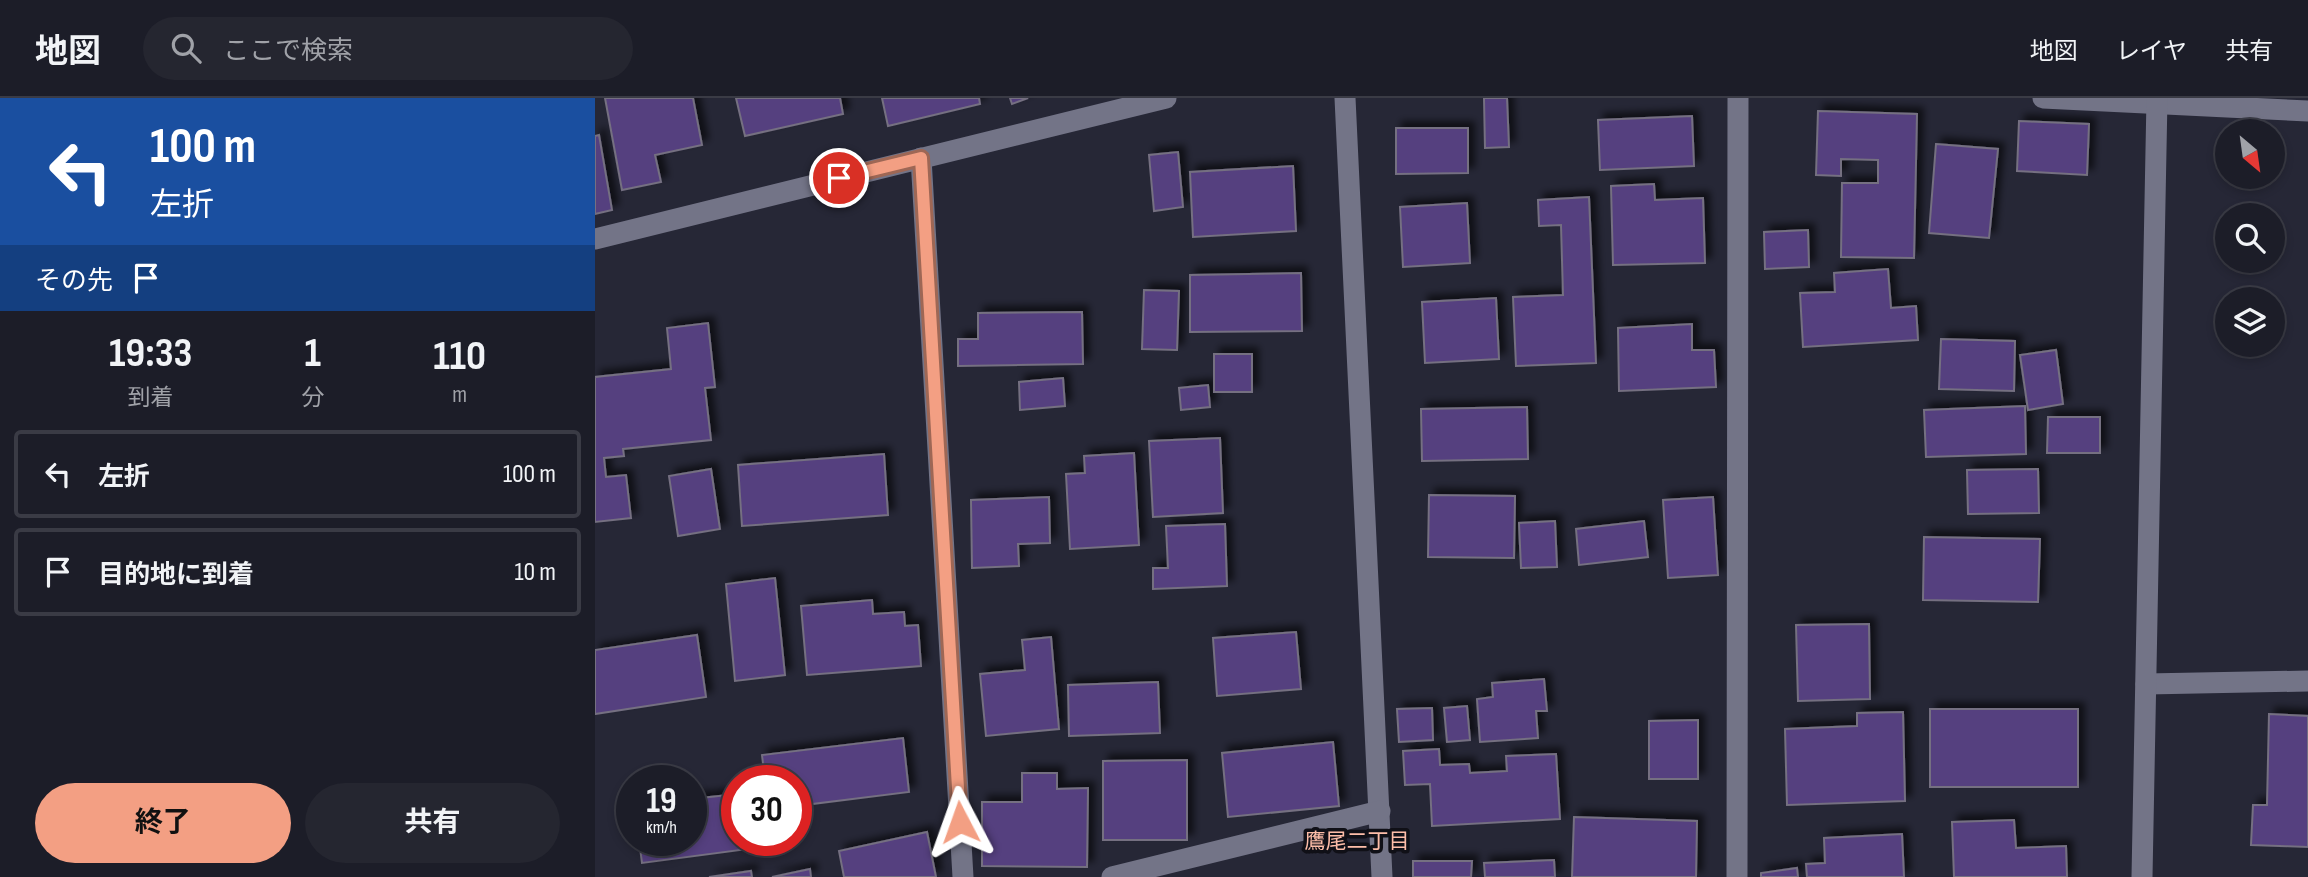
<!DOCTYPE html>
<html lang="ja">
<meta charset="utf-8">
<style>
body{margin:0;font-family:"Sofia Sans Condensed","Noto Sans JP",sans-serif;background:#252630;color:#f1f3f6;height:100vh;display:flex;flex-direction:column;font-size:26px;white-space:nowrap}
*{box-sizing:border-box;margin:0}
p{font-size:23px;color:#a0a2a8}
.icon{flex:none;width:38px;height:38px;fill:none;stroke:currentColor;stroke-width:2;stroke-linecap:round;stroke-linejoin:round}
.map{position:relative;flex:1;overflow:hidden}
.sheet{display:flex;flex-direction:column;background:#1c1d28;width:595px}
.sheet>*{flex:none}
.guide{background:#1a4fa0;color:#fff;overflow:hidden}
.needle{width:46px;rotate:151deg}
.fabs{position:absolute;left:1620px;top:21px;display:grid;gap:14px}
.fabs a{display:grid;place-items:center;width:70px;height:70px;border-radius:50%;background:#1c1d28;box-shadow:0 4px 10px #0003,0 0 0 2px #3a3b45;font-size:35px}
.speed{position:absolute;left:21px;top:667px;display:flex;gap:14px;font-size:35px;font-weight:700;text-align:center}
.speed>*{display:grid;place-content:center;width:91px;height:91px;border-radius:50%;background:#1c1d28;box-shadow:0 4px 10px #0003,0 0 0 2px #3a3b45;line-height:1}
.speed small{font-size:18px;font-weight:400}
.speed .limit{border:10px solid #d22;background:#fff;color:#111}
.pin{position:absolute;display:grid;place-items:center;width:60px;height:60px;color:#fff;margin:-30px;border:4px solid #fff;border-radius:50%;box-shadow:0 2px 7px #0007}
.me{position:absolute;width:77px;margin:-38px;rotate:356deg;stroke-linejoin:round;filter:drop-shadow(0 0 5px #0008)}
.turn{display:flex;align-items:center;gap:24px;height:147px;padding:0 35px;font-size:32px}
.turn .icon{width:91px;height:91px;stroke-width:2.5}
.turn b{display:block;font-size:49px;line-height:60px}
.then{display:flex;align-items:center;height:66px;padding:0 35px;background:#0003;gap:14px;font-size:26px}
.eta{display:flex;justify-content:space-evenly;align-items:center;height:119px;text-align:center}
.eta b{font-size:42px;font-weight:700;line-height:49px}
.cta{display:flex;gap:14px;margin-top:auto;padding:14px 35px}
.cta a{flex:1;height:80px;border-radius:42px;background:#f39f83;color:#111;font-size:28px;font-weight:700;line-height:80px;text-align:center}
.cta a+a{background:#252630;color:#f1f3f6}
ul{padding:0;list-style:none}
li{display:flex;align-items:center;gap:21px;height:88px;margin:0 14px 10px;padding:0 21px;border:4px solid #3a3b45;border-radius:7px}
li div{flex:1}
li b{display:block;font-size:26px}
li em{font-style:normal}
header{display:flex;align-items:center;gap:42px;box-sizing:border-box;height:98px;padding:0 35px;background:#1c1d28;border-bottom:2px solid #3a3b45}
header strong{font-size:33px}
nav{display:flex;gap:38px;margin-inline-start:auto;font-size:24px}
.search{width:490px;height:63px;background:#252630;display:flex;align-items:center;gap:18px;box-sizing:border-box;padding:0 24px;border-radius:38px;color:#a0a2a8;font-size:26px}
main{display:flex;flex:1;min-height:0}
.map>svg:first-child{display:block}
.building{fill:#553f7f;stroke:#746f81;stroke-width:2;filter:url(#shadow)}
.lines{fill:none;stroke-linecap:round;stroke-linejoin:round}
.minor{stroke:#737487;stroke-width:21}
.tertiary{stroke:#737487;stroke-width:21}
.route-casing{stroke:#9e6755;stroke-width:18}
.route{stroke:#f39f83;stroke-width:12}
.labels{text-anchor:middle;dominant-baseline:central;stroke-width:7;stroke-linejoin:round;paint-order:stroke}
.neighbourhood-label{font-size:21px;fill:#fdbda8;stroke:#101017}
</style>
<header>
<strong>地図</strong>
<div class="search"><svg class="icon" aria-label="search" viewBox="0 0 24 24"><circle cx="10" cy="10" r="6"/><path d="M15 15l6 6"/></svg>ここで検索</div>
<nav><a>地図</a><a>レイヤ</a><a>共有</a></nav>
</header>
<main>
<section class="sheet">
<div class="guide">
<div class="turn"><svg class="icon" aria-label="left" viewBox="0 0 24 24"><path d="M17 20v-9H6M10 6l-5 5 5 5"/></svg><div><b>100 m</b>左折</div></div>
<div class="then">その先<svg class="icon" aria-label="arrive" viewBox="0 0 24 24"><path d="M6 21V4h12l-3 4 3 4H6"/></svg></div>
</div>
<div class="eta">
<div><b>19:33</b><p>到着</p></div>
<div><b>1</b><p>分</p></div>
<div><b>110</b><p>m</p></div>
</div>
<ul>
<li><svg class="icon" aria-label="left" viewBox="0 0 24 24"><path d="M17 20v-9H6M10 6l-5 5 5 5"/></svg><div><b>左折</b></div><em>100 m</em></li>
<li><svg class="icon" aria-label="arrive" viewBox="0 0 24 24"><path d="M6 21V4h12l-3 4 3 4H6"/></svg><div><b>目的地に到着</b></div><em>10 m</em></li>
</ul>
<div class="cta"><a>終了</a><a>共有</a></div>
</section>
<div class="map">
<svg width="1713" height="779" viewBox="0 0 1713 779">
<defs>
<filter id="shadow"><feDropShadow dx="6" dy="-6" stdDeviation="3.5" flood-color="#0009"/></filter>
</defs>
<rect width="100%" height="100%" fill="#262736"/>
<g class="building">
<polygon points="10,0 98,0 107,47 60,57 66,84 27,92"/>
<polygon points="141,0 245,0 248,16 150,38"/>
<polygon points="287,0 384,0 385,6 293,28"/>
<polygon points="415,0 433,0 417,6"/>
<polygon points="889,0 912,0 914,49 890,50"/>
<polygon points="1223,13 1322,16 1319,160 1246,159 1247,85 1283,85 1283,62 1246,61 1246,78 1221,77"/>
<polygon points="1097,18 1099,68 1005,72 1003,22"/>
<polygon points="1424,23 1494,26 1492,77 1422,73"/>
<polygon points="801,30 873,30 873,75 801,76"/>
<polygon points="4,37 17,112 0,116 0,38"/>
<polygon points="1341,46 1403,51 1394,140 1334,135"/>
<polygon points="583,54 588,109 559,113 554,57"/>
<polygon points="698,68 701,133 598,139 595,74"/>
<polygon points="1059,86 1060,102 1108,100 1110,165 1018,167 1016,88"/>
<polygon points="994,99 1001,265 921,268 918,199 968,197 966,127 944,128 943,102"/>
<polygon points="872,105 875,165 808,169 805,109"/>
<polygon points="1213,132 1214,169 1170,171 1169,134"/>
<polygon points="1293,171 1296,210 1321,208 1323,242 1208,249 1205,195 1240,194 1239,175"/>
<polygon points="706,175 707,233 595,234 595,177"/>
<polygon points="549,192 584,193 582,252 547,251"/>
<polygon points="901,200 904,261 830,265 827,204"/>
<polygon points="487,214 488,266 363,268 363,241 383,241 383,215"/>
<polygon points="113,225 120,289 110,290 116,342 28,351 29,358 9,360 11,379 31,377 36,420 0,424 0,279 76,271 72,230"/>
<polygon points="1097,226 1097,252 1119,252 1121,289 1024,293 1023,230"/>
<polygon points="1346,241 1420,243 1419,293 1344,291"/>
<polygon points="1461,252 1468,306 1433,312 1425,257"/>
<rect x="619" y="256" width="38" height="38"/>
<polygon points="468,280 470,308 425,312 424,284"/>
<polygon points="613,287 615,309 586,312 584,290"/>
<polygon points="1430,308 1431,356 1331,359 1329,312"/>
<polygon points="932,309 933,361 827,363 826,311"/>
<polygon points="1453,319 1505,319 1505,355 1452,355"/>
<polygon points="625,340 628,415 558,419 554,343"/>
<polygon points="539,355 544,447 475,451 471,376 490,375 489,358"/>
<polygon points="289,356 293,417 147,428 143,367"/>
<polygon points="116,371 125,431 83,438 74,378"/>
<polygon points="1443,371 1444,415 1373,416 1372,372"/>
<polygon points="834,397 920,398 919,460 833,459"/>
<polygon points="454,399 455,445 423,446 424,468 377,470 376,402"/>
<polygon points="1118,399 1123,477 1073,480 1068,402"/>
<polygon points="960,423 962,469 926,470 924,425"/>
<polygon points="1049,423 1053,459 984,467 981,431"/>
<polygon points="630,426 632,488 558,491 558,470 573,470 571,428"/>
<polygon points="1329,439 1445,441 1443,504 1328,502"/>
<polygon points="180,480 190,577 140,583 131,486"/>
<polygon points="277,502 278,516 309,514 310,528 323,527 326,568 212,577 206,508"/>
<polygon points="1274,526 1275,601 1203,603 1201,527"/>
<polygon points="701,534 706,591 622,598 618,540"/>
<polygon points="102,537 111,599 0,616 0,552"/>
<polygon points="456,539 464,631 391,638 385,576 430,572 427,542"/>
<polygon points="949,581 952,613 941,613 943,640 885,644 882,601 898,599 897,585"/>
<polygon points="563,584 565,635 474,638 473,587"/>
<polygon points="872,608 875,642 852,644 849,610"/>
<polygon points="837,610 838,642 804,644 802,611"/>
<rect x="1335" y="611" width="148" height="78"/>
<polygon points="1308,614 1310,703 1192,707 1190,631 1262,628 1262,615"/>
<polygon points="1674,616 1713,618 1713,749 1656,747 1658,707 1672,707"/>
<polygon points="1103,622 1103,681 1054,681 1054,623"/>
<polygon points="308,640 314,694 201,708 201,682 170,682 167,657"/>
<polygon points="738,644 744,708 633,719 627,655"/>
<polygon points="844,651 845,667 874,666 875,675 912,673 911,658 961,656 965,721 837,728 835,686 810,687 808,653"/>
<polygon points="592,662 592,742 508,742 508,663"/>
<polygon points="427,675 462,675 462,691 493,690 492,769 387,768 387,704 427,704"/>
<polygon points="133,697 136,726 142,725 142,742 152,742 153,751 47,765 44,742 96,742 96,701"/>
<polygon points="979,719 1102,723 1101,779 977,779"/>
<polygon points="1419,722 1421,750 1471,748 1472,779 1359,779 1357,724"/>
<polygon points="332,734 341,779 249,779 244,753"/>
<polygon points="1307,736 1309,779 1212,779 1211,766 1230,765 1229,740"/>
<polygon points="959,762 960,779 890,779 889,765"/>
<polygon points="818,763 877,763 876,779 818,779"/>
<polygon points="1202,770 1203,779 1166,779 1166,775"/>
<polygon points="215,771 216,779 177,779"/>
<polygon points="156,773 157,779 114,779"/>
</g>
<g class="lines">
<g class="minor">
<polyline points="750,0 787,779"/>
<polyline points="1448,0 1713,13"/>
<polyline points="326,60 368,779"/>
<polyline points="0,141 571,0"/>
<polyline points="1551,586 1713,583"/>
<polyline points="517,779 785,713"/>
<polyline points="1142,779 1143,0"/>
</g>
<polyline class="tertiary" points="1547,779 1562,0"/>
</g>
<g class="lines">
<g class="route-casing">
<polyline id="route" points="244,80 326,60 365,724"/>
</g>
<use href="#route" class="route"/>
</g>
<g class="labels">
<g class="neighbourhood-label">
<text x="762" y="743">鷹尾二丁目</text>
</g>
</g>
</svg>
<div class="fabs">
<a><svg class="needle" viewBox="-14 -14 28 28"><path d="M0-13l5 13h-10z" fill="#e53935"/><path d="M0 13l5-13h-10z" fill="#a0a2a8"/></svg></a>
<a><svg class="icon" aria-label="search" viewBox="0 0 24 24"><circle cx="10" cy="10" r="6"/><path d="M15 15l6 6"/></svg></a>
<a><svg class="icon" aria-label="layers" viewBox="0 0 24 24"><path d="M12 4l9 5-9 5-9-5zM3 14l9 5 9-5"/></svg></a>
</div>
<div class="speed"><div>19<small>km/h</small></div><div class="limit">30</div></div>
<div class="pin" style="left:244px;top:80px;background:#d93025"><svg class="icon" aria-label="arrive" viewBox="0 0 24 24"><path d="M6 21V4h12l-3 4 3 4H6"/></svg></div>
<svg class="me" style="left:365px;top:724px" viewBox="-20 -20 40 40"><path d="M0-17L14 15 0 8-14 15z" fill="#f39f83" stroke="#fff" stroke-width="4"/></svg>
</div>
</main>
